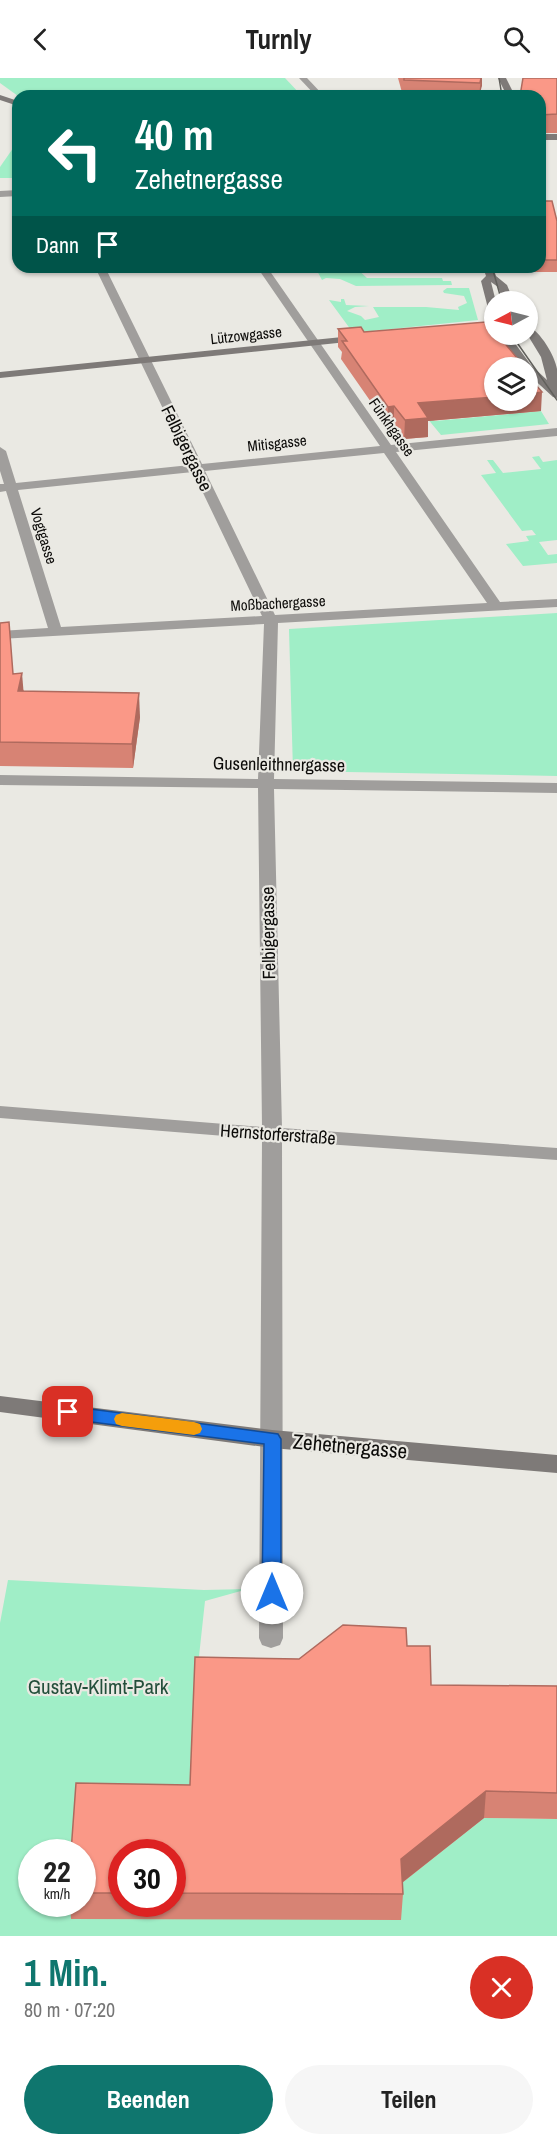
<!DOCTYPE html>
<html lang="de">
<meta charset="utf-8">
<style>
body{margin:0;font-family:"Archivo Narrow",sans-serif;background:#f6f6f6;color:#222;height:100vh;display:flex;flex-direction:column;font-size:22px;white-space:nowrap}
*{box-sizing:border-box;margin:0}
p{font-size:20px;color:#767676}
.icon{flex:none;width:33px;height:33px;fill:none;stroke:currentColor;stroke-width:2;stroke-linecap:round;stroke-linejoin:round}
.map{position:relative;height:1858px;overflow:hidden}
.sheet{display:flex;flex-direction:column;background:#fff;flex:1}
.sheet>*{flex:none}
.guide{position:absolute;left:12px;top:12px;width:534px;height:183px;border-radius:18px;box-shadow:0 2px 4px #0004;background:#00695c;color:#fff;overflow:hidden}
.needle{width:39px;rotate:263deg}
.controls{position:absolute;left:484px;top:213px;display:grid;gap:12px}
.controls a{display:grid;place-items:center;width:54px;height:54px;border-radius:50%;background:#fff;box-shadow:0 2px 4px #0004;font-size:30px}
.speed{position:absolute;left:18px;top:1761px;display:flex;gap:12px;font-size:30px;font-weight:700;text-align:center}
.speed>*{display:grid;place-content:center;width:78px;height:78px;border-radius:50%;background:#fff;box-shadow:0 2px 4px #0004;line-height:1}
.speed small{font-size:15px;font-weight:400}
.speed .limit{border:9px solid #d22;background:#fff;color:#111}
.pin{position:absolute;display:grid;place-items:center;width:51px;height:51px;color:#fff;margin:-26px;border-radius:12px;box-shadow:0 3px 9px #0006}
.me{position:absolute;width:66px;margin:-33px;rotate:0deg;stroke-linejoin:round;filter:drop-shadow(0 0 4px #0008)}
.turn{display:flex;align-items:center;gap:21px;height:126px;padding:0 24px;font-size:27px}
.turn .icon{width:78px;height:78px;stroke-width:2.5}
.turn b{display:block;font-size:42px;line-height:51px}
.then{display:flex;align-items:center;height:57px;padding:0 24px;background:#0003;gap:12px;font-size:22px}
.round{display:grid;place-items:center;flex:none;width:63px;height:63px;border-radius:32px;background:#f6f6f6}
.head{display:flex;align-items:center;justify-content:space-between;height:102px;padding:0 24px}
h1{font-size:36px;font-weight:700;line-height:45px;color:#0f766e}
.primary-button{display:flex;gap:12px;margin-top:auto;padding:12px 24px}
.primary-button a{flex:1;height:69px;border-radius:36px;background:#0f766e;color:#fff;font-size:24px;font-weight:700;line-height:69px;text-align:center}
.primary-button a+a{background:#f6f6f6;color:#222}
header{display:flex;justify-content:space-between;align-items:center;height:78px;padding:0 24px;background:#fff;font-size:27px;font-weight:700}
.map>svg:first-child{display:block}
.green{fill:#a0eec7}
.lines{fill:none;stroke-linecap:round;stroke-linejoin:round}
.street{fill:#a09e9c;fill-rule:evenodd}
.secondary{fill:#7e7a78;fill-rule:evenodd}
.tram{stroke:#61605c;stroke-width:1.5}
.wall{fill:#d78374;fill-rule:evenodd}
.shaded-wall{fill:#af6a5e}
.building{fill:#fa9887;stroke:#af6a5e;stroke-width:1.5}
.route{fill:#1a73e8;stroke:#114b97;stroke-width:1.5}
.slow{fill:#f59e0b}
.labels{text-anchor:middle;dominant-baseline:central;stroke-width:4.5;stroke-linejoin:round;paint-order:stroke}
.far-street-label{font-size:15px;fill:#0c0b09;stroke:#eae9e3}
.street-label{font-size:18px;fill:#0c0b09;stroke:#eae9e3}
.near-street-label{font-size:21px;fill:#0c0b09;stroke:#eae9e3}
.near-park-label{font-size:21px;fill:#234f3b;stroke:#eae9e3}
</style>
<header><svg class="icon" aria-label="back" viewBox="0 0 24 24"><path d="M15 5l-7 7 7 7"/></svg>Turnly<svg class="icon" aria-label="search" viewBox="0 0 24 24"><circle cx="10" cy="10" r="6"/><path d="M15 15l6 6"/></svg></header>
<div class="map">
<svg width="557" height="1858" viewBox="0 0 557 1858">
<rect width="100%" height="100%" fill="#eae9e3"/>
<g class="green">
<polygon points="0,0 285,0 302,18 18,18 0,5"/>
<polygon points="18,63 18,100 0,100 0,89"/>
<polygon points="315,189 355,189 367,200 442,200 443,203 451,203 452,207 356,208 340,201 326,200 322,202"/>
<polygon points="447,210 469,210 478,242 344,256 351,252 329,222 341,224 341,221 344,221 346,227 369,228 355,229 347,233 361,238 365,242 379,239 373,229 426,229 459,232 458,229 467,225 464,218 444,215 443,213"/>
<polygon points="541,333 549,346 441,357 422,334 435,343"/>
<polygon points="539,378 543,384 557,382 557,462 539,464 548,477 557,476 557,485 523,488 506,466 529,463 526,458 536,457 532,452 522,453 481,397 496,395 487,382 493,382 503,395 541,391 532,379"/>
<polygon points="557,535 557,698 293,693 289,551"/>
<polygon points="8,1502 204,1512 248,1511 205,1523 196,1606 191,1734 75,1774 32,1774 32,1826 72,1826 71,1840 399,1807 484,1740 557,1741 557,1858 0,1858 0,1545"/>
</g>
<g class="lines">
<g class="street">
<polygon points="299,0 307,0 324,18 316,18"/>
<polygon points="18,112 18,118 0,119 0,113"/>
<path d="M 95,189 L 105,189 L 202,386 L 380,368 L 257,189 L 267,189 L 391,367 L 557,350 L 557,358 L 396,374 L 500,524 L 557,521 L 557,529 L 278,545 L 274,701 L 557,705 L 557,715 L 274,711 L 282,1050 L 557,1070 L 557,1082 L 282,1063 L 283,1560 L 280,1567 L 271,1570 L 262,1567 L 259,1560 L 262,1061 L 0,1040 L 0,1028 L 262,1049 L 258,710 L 0,707 L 0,697 L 258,701 L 264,546 L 0,561 L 0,553 L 48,550 L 6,413 L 0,414 L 0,406 L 4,406 L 0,393 L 0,369 L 6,373 L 16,405 L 190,387 ZM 384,375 L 487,525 L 275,537 L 205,393 ZM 193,394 L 262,538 L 61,549 L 18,412 Z"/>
</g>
<g class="secondary">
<polygon points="498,0 506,0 515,18 507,18"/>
<polygon points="0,17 18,23 18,28 0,22"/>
<rect x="540" y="56" width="17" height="6"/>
<polygon points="483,189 493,189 496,198 507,207 514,224 504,224 498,209 491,204 496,224 495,241 490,238 481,203 486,198"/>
<polygon points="495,243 495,249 464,253 459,250 464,247"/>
<path d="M 528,248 C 540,253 555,278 557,291 C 557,300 557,311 557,320 L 553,319 L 528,296 L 528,290 L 521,290 L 497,256 L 508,256 L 531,287 L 547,302 L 541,279 L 527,256 Z"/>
<polygon points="362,257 367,260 366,262 0,300 0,294"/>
<polygon points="0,1318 272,1352 557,1377 557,1395 272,1370 0,1334"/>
</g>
<g class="tram">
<polyline points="499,0 502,18"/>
<polyline points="492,189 502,224"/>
<polyline points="511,256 557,322"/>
</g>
</g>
<g class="wall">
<polygon points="398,0 482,0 480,18 403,18"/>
<polygon points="557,0 557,55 540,55 540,18"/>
<polygon points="540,123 557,143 557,194 519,194 517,189 540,189"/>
<polygon points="338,251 517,280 517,285 541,333 428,343 428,359 404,361 394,347 387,347 341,281 342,274 338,269"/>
<polygon points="0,545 13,596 24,613 140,639 133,690 0,688"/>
<path d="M 407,1568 L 431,1607 L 557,1608 L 557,1741 L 484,1740 L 402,1805 L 403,1816 L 401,1842 L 71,1841 L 70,1826 L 82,1826 L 82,1774 L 190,1707 L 299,1581 ZM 122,1774 L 172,1774 L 172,1826 L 122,1826 Z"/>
</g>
<g class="shaded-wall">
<polygon points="481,0 482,0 482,8 479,18"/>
<polygon points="117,189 138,189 117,191"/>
<polygon points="542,314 541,333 428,343 428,359 404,361 405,342 418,325 495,319 495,322 528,322 528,316"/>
<polygon points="394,328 394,347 387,347 388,329"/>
<polygon points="22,595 24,619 18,613"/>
<polygon points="139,615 140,639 133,690 132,666"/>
<polygon points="486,1713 484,1740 399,1807 401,1781"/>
</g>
<g class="building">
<polygon points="404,0 481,0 480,5 404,2"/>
<polygon points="523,0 557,0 557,36 540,37 540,18 520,18"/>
<polygon points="540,123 552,123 557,143 557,182 540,182"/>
<polygon points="486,244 495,254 495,256 497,256 517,280 512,280 520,290 495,290 495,319 418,325 428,340 405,342 394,328 388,329 342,263 347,263 338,251 361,249 364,254"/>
<polygon points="528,298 542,314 528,316"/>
<polygon points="9,544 13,596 22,595 18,613 139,615 132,666 0,664 0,545"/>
<polygon points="343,1547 406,1550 407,1568 430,1568 431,1607 557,1608 557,1715 486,1713 401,1781 403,1816 172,1815 172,1774 122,1774 122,1815 82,1815 82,1774 71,1774 76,1705 190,1707 195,1579 299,1581"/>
</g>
<polygon class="route" points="68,1328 278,1356 281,1361 281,1515 278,1521 272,1523 265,1521 262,1515 264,1366 68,1341 62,1339 60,1334 62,1330"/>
<polygon class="slow" points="122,1335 194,1344 200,1346 202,1351 200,1355 194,1357 122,1348 116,1346 114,1341 116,1337"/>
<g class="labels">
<g class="far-street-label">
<text transform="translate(246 257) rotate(-6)">Lützowgasse</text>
<text transform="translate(392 349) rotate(55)">Fünkhgasse</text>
<text transform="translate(277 365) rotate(-6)">Mitisgasse</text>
<text transform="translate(44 458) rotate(73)">Vogtgasse</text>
<text transform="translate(278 525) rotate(-3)">Moßbachergasse</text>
</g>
<g class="street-label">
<text transform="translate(187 370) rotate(64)">Felbigergasse</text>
<text transform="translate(279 686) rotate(1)">Gusenleithnergasse</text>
<text transform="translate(268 855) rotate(-91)">Felbigergasse</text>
<text transform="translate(278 1056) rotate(4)">Hernstorferstraße</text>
</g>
<g class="near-street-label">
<text transform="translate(350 1368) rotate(5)">Zehetnergasse</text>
</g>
<g class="near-park-label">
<text x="98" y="1608">Gustav-Klimt-Park</text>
</g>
</g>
</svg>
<div class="controls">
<a><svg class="needle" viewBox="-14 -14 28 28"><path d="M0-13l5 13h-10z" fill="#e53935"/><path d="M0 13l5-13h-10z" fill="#767676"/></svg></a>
<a><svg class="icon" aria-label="layers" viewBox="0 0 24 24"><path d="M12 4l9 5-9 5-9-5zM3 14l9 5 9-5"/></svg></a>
</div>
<div class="speed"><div>22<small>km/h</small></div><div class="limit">30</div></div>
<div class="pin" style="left:68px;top:1334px;background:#d93025"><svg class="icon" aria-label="arrive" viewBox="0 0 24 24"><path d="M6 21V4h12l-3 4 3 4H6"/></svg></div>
<svg class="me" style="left:272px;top:1515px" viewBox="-20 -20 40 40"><circle r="19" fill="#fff"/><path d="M0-13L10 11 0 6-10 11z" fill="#1a73e8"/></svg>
<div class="guide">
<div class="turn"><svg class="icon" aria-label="left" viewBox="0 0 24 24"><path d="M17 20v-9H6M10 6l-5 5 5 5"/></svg><div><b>40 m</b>Zehetnergasse</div></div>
<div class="then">Dann<svg class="icon" aria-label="arrive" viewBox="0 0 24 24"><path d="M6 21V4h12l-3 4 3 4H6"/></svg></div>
</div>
</div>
<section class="sheet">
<div class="head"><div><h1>1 Min.</h1><p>80 m · 07:20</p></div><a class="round" style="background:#d93025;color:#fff"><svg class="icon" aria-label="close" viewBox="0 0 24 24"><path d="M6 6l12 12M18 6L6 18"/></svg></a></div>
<div class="primary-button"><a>Beenden</a><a>Teilen</a></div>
</section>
